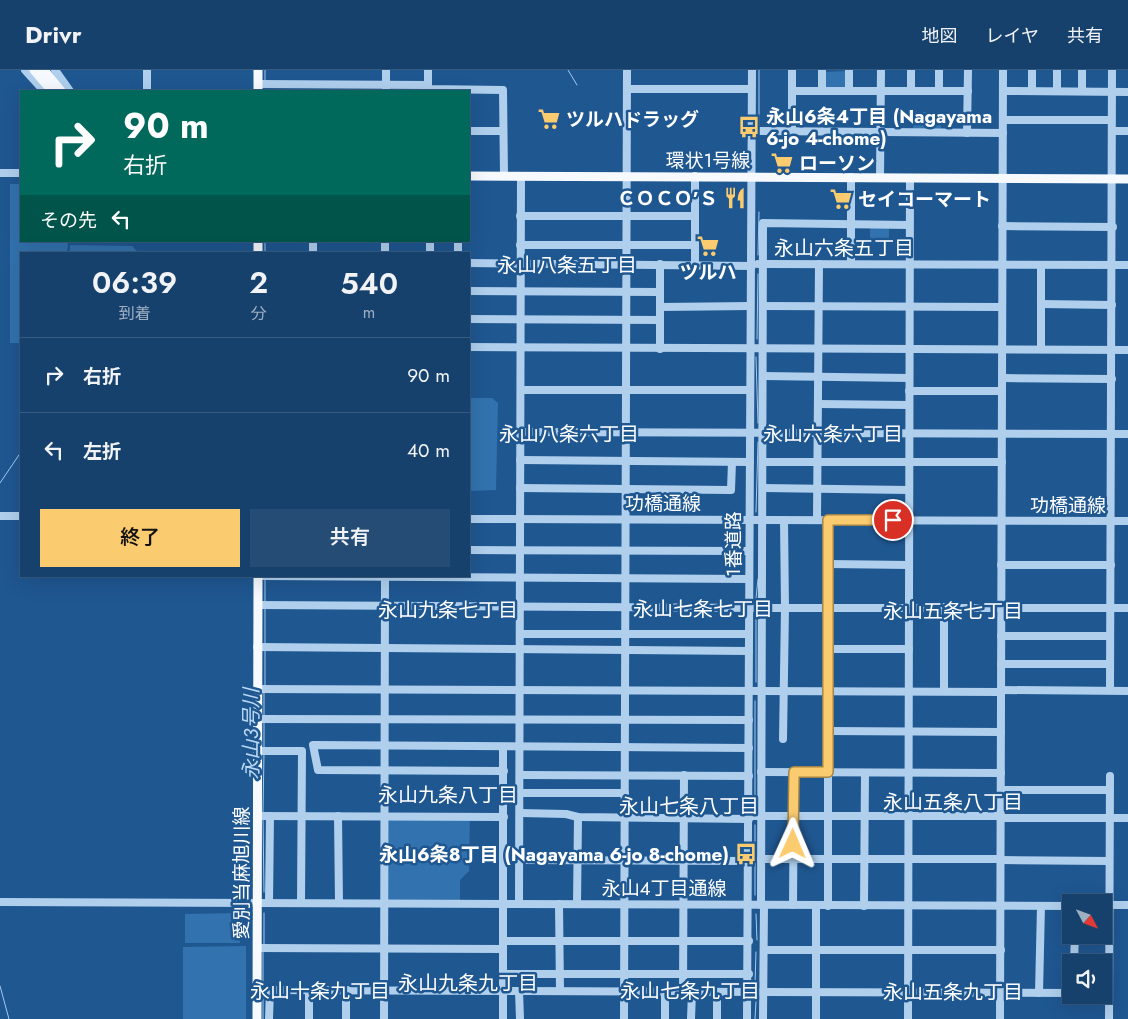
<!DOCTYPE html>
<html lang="ja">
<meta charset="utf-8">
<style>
body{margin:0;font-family:Jost,"Noto Sans JP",sans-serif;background:#244c75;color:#f1f3f6;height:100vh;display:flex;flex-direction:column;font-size:19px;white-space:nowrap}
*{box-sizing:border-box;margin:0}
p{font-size:16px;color:#9eafc2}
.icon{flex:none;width:28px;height:28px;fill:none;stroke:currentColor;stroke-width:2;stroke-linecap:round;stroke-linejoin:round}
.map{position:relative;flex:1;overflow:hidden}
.drawer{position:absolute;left:20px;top:182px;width:450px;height:325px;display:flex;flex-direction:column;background:#17416d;border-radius:0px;box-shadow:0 5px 20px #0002,0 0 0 1px #365a80}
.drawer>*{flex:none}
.hud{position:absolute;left:20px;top:20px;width:450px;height:152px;border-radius:0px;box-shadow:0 5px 20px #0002,0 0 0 1px #365a80;background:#00695c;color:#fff;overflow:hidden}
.needle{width:32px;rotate:131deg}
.buttons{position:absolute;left:1062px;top:824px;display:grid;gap:10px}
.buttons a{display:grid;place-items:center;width:50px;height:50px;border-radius:0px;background:#17416d;box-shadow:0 5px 20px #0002,0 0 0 1px #365a80;font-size:25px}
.pin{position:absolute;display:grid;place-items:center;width:42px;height:42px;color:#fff;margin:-21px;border:2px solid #fff;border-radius:50%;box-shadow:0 1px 5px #0007}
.me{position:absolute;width:55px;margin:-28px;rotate:1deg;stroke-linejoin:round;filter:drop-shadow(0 0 4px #0008)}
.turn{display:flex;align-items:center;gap:18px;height:105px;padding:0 20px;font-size:22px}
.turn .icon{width:65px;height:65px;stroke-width:2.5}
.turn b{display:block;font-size:35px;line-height:42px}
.then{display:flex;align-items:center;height:48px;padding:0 20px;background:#0003;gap:10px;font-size:19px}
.eta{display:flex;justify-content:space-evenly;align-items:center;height:85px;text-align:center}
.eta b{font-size:30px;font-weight:600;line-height:35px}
.primary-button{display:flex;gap:10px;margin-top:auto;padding:10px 20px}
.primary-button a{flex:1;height:58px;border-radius:0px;background:#fbcb6f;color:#111;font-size:20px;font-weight:600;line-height:58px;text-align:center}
.primary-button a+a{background:#244c75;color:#f1f3f6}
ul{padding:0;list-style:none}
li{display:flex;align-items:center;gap:15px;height:75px;padding:0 20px;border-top:1px solid #365a80}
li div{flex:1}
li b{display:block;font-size:19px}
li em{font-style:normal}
header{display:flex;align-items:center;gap:30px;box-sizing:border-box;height:70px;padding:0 25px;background:#17416d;border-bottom:1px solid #365a80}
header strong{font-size:24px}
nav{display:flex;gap:28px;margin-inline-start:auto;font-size:18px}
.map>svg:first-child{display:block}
.green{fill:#3272ae}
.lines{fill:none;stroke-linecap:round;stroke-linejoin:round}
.stream{stroke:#a3caef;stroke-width:1}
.minor{stroke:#afcfed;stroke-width:8}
.major{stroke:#f6faff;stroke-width:9}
.route-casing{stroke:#a38448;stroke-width:12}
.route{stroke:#fbcb6f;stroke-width:9}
.labels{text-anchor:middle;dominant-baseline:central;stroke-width:5;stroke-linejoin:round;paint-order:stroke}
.poi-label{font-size:19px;font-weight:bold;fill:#fff;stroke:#1f5791;text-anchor:start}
.street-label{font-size:19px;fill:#fff;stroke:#1f5791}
.neighbourhood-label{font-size:20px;fill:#fff;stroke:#1f5791}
.water-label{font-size:20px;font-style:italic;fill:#bbd8f4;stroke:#1f5791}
</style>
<header>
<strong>Drivr</strong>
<nav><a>地図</a><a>レイヤ</a><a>共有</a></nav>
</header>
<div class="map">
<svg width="1128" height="949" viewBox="0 0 1128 949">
<rect width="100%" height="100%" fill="#1f5791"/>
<g class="green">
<polygon points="849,1 849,21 822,21 822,2"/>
<rect x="913" y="42" width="28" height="21"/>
<polygon points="10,114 21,114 21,171 74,171 68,172 67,184 21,184 21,273 10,273"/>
<polygon points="870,156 889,157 889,174 870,174"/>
<polygon points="70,175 132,176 140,184 70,184"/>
<polygon points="469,328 492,328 498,333 496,420 469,421"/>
<polygon points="384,746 470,747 469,801 460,810 460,834 384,834"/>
<polygon points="239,843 240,873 185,873 185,844"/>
<polygon points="246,876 246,949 183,949 183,877"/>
</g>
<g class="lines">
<g class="stream">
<polyline points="568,0 577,15"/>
<polyline points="265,11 265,0"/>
<polyline points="759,55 759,0"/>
<polyline points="265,171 265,184"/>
<polyline points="758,185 759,142"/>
<polyline points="757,269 758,204"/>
<polyline points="756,287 758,353"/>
<polyline points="0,413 21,382"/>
<polyline points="756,442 758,372"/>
<polyline points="265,508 265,532"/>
<polyline points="756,528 758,509"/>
<polyline points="265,538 265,574"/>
<polyline points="756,546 756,612"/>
<polyline points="265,617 265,581"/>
<polyline points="264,647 264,623"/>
<polyline points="264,677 264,653"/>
<polyline points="755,735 755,631"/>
<polyline points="263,742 264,683"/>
<polyline points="263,748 264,822"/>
<polyline points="755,825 755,755"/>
<polyline points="756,844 757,870"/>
<polyline points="264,876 264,843"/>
<polyline points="755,914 756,882"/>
<polyline points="0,916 9,949"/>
<polyline points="263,916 263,882"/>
<polyline points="263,922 263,949"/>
<polyline points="755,949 756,931"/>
</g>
<g class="minor">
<polyline points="25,0 44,21"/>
<polyline points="55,0 70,21"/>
<polyline points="147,0 147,21"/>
<polyline points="386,0 386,21"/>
<polyline points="428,0 428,19 503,20 504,106"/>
<polyline points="849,0 849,21"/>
<polyline points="939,0 939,21"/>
<polyline points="1082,0 1082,21"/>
<polyline points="258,14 428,15"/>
<polyline points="627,19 751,19"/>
<polyline points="792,21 968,21"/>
<polyline points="822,21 822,0"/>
<polyline points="911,21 911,0"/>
<polyline points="1003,21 1128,22"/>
<polyline points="1032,21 1032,0"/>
<polyline points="1057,21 1057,0"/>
<polyline points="1003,50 1111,50"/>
<polyline points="469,61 503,61"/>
<polyline points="751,61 1003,63"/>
<polyline points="1112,61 1128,61"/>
<polyline points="792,62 792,0"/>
<polyline points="967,63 968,0"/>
<polyline points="0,103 21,103"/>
<polyline points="851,107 851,194"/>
<polyline points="880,107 881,0"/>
<polyline points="520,146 694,146"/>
<polyline points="1002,156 1113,157"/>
<polyline points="385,171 385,184"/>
<polyline points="520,175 695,175"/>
<polyline points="313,184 313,171"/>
<polyline points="430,184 430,171"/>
<polyline points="458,184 458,171"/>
<polyline points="469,193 752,196"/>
<polyline points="660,194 660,279"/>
<polyline points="695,194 695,106"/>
<polyline points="758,194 1128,195"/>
<polyline points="1041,195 1041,279"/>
<polyline points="469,221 660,222"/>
<polyline points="1041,234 1112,235"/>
<polyline points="763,236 1002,237"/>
<polyline points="660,237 750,236"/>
<polyline points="469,249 660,250"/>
<polyline points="469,277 1128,280"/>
<polyline points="763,306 909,308"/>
<polyline points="1002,308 1112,309"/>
<polyline points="521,320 750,320"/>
<polyline points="909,321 1002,321"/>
<polyline points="818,334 909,335"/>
<polyline points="521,362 1128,364"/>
<polyline points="520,390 750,392"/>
<polyline points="763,392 1002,392"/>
<polyline points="520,418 731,420 732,392"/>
<polyline points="763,418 909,420"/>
<polyline points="0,446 21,446"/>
<polyline points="469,449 1128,451"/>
<polyline points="817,450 819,194"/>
<polyline points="469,480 749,481"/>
<polyline points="828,494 909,495"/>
<polyline points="1001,495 1111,495"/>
<polyline points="263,506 749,509"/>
<polyline points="258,535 762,538 1128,538"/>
<polyline points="520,564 749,564"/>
<polyline points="1001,566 1110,566"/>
<polyline points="257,577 749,581"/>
<polyline points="828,579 909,579"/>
<polyline points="1001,594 1110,594"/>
<polyline points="257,619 1001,622"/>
<polyline points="1001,620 1128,621"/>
<polyline points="1110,620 1112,0"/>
<polyline points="944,621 944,537"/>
<polyline points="257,649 749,650"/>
<polyline points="828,661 1001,662"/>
<polyline points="783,669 785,538 784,450"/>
<polyline points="257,681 302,681 301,833"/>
<polyline points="504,701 318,700 313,675 749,678"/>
<polyline points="761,702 1001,703"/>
<polyline points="520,705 749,706"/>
<polyline points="1001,720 1109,720"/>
<polyline points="520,723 625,723"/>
<polyline points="520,743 566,744 578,747 749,749"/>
<polyline points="257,746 504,747"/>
<polyline points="338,746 339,833"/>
<polyline points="749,746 1001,746"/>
<polyline points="1001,748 1128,748"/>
<polyline points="761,789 1001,789"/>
<polyline points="519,790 748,791"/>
<polyline points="1000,790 1109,791"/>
<polyline points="0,832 1071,836"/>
<polyline points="269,833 270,746"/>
<polyline points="519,834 521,106"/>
<polyline points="559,834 560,921"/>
<polyline points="577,834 578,747"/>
<polyline points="761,835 763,153 909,155"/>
<polyline points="793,835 794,702"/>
<polyline points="1104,835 1128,835"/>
<polyline points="828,836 828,450"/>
<polyline points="864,836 865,703"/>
<polyline points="503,871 749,871"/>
<polyline points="257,878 503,879"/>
<polyline points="764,880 1001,880"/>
<polyline points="1074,892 1075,865"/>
<polyline points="503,904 749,904"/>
<polyline points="256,920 519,921 520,949"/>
<polyline points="519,921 1071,923"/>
<polyline points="683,922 684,705"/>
<polyline points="1039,923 1041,836"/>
<polyline points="269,949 270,920"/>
<polyline points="309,949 309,920"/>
<polyline points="346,949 346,920"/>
<polyline points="384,949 385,506"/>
<polyline points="503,949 503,677"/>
<polyline points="624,949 627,0"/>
<polyline points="665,949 665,921"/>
<polyline points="691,949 692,922"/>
<polyline points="717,949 717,922"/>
<polyline points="747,949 752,0"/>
<polyline points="763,949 764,835"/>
<polyline points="816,949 816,835"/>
<polyline points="908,949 910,108"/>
<polyline points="1000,949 1003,0"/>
<polyline points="1109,949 1110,706"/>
</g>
<g class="major">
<polyline points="34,0 52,21"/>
<polyline points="44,0 61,21"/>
<polyline points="258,0 258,21"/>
<polyline points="469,106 1128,109"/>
<polyline points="258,171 258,184"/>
<polyline points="257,949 258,506"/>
</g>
</g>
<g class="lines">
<g class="route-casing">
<polyline id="route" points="793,774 794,702 828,702 828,450 893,450"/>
</g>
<use href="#route" class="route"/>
</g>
<defs>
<g id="supermarket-bare" transform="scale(1.725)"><path d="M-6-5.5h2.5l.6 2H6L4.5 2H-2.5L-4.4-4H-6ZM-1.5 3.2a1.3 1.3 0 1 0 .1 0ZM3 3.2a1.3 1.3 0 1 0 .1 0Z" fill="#fbcb6f" stroke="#1f5791" stroke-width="2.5" paint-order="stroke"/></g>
<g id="bus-bare" transform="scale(1.725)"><path d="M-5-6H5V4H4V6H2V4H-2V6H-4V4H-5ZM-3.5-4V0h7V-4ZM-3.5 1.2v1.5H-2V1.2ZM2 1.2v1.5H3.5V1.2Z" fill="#fbcb6f" stroke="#1f5791" stroke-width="2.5" paint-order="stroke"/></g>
<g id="restaurant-bare" transform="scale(1.725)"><path d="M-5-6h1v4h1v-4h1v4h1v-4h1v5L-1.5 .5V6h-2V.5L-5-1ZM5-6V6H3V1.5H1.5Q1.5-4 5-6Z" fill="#fbcb6f" stroke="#1f5791" stroke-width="2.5" paint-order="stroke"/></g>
</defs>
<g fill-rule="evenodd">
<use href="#supermarket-bare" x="549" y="49"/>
<use href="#bus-bare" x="749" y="57"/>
<use href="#supermarket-bare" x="782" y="93"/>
<use href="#restaurant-bare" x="735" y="128"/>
<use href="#supermarket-bare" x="841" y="129"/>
<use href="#supermarket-bare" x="708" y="176"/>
<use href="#bus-bare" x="746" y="784"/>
</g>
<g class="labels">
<g class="poi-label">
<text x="766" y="46">永山6条4丁目 (Nagayama<tspan x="766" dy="22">6-jo 4-chome)</tspan></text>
<text x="566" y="49">ツルハドラッグ</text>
<text x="799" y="93">ローソン</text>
<text x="718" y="128" text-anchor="end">ＣＯＣＯ’Ｓ</text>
<text x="858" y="129">セイコーマート</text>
<text x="708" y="202" text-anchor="middle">ツルハ</text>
<text x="729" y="784" text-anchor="end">永山6条8丁目 (Nagayama 6-jo 8-chome)</text>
</g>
<g class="street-label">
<text x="708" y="90">環状1号線</text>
<text x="663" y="433">功橋通線</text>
<text x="1068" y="435">功橋通線</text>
<text transform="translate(733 474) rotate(-90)">1番道路</text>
<text transform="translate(241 803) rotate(-90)">愛別当麻旭川線</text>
<text x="664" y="818">永山4丁目通線</text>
</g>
<g class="neighbourhood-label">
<text x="844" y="178">永山六条五丁目</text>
<text x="567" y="195">永山八条五丁目</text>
<text x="569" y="364">永山八条六丁目</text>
<text x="833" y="364">永山六条六丁目</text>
<text x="703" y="539">永山七条七丁目</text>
<text x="448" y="540">永山九条七丁目</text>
<text x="953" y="541">永山五条七丁目</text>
<text x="448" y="725">永山九条八丁目</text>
<text x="953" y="732">永山五条八丁目</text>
<text x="689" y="736">永山七条八丁目</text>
<text x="468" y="913">永山九条九丁目</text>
<text x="320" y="921">永山十条九丁目</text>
<text x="690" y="921">永山七条九丁目</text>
<text x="953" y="922">永山五条九丁目</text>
</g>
<g class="water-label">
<text transform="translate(251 664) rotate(-90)">永山３号川</text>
</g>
</g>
</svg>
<div class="buttons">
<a><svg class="needle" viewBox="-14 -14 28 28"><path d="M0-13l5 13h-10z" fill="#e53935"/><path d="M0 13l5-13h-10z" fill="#9eafc2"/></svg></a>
<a><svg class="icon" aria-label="sound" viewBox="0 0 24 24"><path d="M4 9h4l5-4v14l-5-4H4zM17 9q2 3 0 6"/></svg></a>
</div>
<div class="pin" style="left:893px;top:450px;background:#d93025"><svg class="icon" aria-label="arrive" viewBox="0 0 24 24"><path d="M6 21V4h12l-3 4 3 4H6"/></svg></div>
<svg class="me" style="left:793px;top:774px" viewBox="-20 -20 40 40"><path d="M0-17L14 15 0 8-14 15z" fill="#fbcb6f" stroke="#fff" stroke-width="4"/></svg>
<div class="hud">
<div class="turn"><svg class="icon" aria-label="right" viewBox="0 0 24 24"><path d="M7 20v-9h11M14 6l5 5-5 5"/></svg><div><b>90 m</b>右折</div></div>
<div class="then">その先<svg class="icon" aria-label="left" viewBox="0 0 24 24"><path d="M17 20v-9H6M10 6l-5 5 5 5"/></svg></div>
</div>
<section class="drawer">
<div class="eta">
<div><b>06:39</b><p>到着</p></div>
<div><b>2</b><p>分</p></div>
<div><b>540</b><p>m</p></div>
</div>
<ul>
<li><svg class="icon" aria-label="right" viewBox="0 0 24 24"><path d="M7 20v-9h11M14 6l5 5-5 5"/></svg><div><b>右折</b></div><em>90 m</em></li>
<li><svg class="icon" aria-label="left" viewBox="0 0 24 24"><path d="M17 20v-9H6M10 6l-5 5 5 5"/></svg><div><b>左折</b></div><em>40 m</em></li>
</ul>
<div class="primary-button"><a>終了</a><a>共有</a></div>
</section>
</div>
